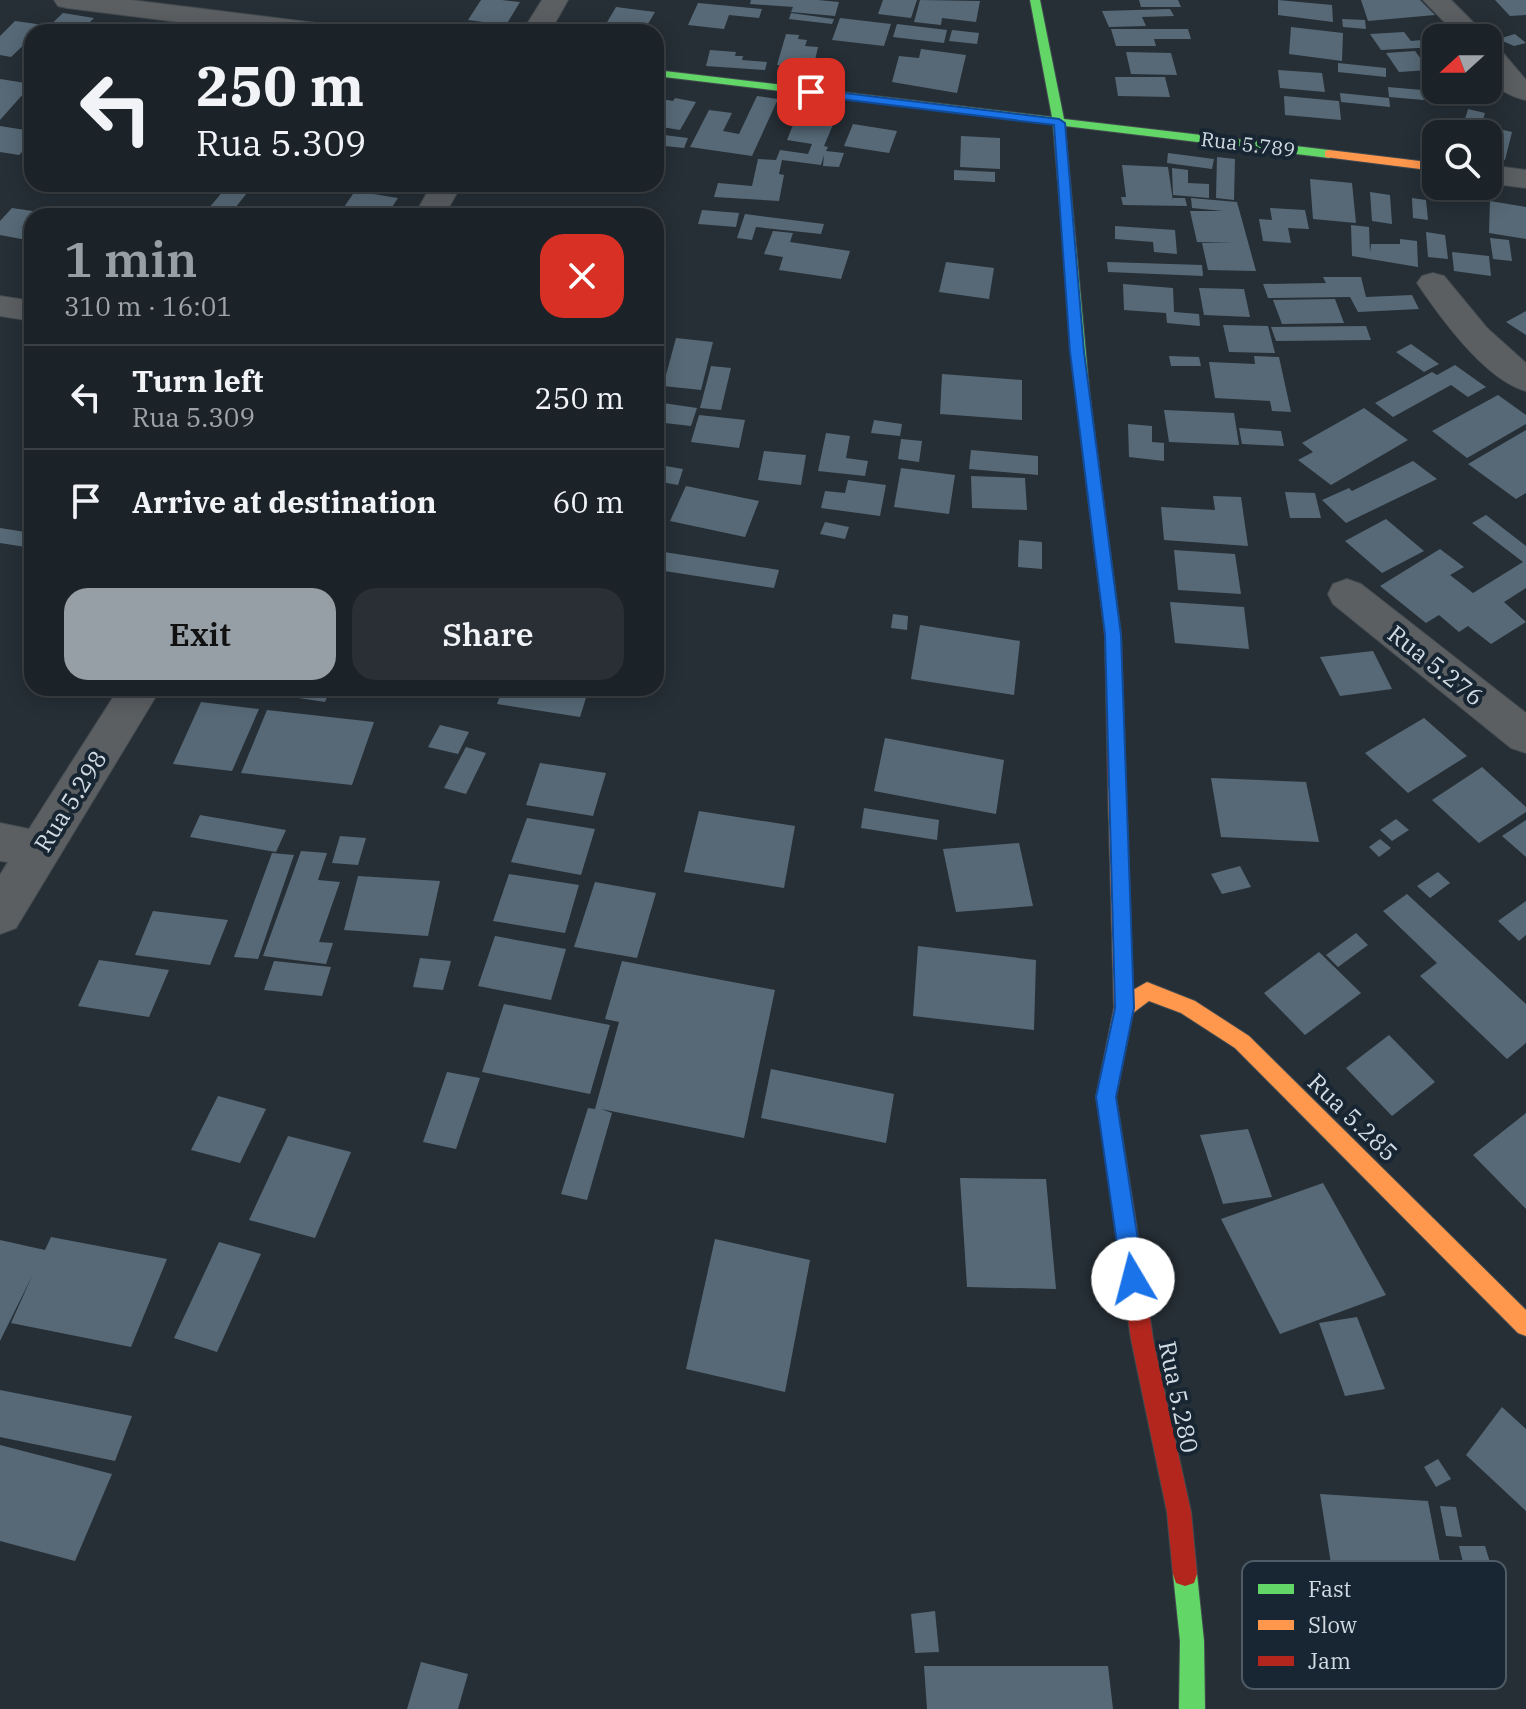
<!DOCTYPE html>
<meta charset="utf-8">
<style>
body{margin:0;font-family:"IBM Plex Serif",serif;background:#292f34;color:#f1f3f6;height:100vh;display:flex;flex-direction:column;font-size:30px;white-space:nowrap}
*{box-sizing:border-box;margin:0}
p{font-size:26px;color:#a0a4a8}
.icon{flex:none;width:44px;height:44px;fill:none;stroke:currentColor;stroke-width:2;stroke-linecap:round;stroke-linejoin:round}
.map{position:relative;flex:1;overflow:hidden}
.panel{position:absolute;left:24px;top:208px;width:640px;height:488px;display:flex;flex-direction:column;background:#1c2328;border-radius:24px;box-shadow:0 4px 20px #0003,0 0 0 2px #3a4045}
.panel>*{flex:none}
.banner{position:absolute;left:24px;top:24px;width:640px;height:168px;border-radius:24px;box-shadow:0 4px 20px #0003,0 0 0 2px #3a4045;background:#1c2328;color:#f1f3f6;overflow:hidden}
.needle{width:52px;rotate:249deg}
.fabs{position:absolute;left:1422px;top:24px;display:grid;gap:16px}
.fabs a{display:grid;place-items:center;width:80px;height:80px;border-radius:16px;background:#1c2328;box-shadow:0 4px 20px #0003,0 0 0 2px #3a4045;font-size:40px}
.pin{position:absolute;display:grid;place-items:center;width:68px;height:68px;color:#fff;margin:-34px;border-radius:16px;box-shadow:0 4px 12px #0006}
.me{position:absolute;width:88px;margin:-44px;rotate:352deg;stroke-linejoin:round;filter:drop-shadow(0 0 6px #0008)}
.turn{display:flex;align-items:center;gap:28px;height:168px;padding:0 40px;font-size:36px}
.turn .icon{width:104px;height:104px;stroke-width:2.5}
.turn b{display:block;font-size:56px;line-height:68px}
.round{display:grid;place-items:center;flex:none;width:84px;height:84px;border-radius:24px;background:#292f34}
.headline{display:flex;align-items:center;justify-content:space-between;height:136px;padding:0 40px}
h1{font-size:48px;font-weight:600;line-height:60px;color:#969fa6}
.button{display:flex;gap:16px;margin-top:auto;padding:16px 40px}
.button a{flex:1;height:92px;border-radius:24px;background:#969fa6;color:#111;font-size:32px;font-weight:600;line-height:92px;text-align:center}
.button a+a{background:#292f34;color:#f1f3f6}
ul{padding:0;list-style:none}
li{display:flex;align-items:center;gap:24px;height:104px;padding:0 40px;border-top:2px solid #3a4045}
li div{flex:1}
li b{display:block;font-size:30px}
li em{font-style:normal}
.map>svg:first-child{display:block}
.building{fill:#576977}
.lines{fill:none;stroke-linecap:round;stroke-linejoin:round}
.street-casing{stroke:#434b50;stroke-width:2}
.fast-casing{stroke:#434b50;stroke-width:2}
.slow-casing{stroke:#434b50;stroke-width:2}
.jam-casing{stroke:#434b50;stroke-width:2}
.street{fill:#5c5f62;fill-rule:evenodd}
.fast{fill:#63d668;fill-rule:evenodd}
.slow{fill:#ff974d;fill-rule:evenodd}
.jam{fill:#b3261e;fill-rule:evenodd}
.route{fill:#1a73e8;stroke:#114b97;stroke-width:2}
.labels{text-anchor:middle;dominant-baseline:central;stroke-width:8;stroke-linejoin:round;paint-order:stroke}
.far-street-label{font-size:20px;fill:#d2dbe3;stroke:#172632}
.street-label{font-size:24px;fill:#d2dbe3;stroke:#172632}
.key{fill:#172632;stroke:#4f5c67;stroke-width:2}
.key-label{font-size:22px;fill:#d2dbe3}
</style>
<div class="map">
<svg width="1526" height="1709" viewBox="0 0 1526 1709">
<rect width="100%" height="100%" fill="#262f36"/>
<g class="building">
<polygon points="481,0 502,0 520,2 506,25 468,20"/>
<polygon points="751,0 818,0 839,2 835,16 791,12 793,7 750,4"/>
<polygon points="883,0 917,0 911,18 878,14"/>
<polygon points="920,0 980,1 976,22 942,18 941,25 914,22"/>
<polygon points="1139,0 1178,0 1181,7 1141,7"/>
<polygon points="1278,0 1332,5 1333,22 1278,15"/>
<polygon points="1361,0 1420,0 1435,15 1368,21"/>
<polygon points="1495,0 1526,0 1526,15 1510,16"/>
<polygon points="698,3 762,9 759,18 729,15 724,29 688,25"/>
<polygon points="616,7 655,12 645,29 606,24"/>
<polygon points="1170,9 1174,16 1142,17 1146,26 1109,27 1102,11"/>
<polygon points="63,13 94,18 80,32 45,30"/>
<polygon points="791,13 834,19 832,24 789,19"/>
<polygon points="840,18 891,24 884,46 832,40"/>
<polygon points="1342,19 1365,20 1366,29 1343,27"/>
<polygon points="15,21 44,25 32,32 32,37 11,57 0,55 0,36"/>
<polygon points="897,24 947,30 944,43 893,37"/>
<polygon points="1291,27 1343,33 1342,61 1289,54"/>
<polygon points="1111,29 1188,29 1191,39 1154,39 1156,46 1116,46"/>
<polygon points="952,30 979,33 977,44 949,41"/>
<polygon points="1404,32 1411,41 1432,39 1436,47 1381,50 1370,34"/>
<polygon points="786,34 799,35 798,39 807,40 805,46 818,47 813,69 777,65"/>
<polygon points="1515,34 1526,43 1514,46 1498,39"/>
<polygon points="921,49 966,55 957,93 892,82 899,56 919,58"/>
<polygon points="710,50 736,52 735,56 743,56 742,60 767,62 765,70 706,66"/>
<polygon points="1415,51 1429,70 1399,72 1386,53"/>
<polygon points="1126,52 1171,53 1177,75 1131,74"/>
<polygon points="1338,63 1386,68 1386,77 1338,72"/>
<polygon points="1278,70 1322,73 1325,92 1280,88"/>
<polygon points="1115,77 1165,77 1170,97 1118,96"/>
<polygon points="0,79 32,84 0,120"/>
<polygon points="1388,87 1422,90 1424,100 1389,97"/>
<polygon points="1340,93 1389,98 1390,107 1341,102"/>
<polygon points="757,96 778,99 752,156 690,147 709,110 732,113 723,131 739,134"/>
<polygon points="1284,96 1339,101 1341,120 1285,115"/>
<polygon points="656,98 673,101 675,98 696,102 680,130 656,126"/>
<polygon points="1468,109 1485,113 1480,130 1463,126"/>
<polygon points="799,110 837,115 824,146 828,147 826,151 844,153 839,167 823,166 824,155 821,165 782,160 779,174 784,175 779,201 714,197 718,183 752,186 758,159 776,160 780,150 808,154 812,144 787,140"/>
<polygon points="32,123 32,142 19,155 0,152 0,126 25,130"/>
<polygon points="853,124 897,131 889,153 844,146"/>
<polygon points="1486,126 1512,132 1505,160 1488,156 1488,134 1484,134"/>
<polygon points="656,134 688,138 684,148 656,145"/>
<polygon points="961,136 1000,138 1000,169 960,167"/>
<polygon points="1168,153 1214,159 1212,169 1167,163"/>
<polygon points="1217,157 1235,159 1234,200 1216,198"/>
<polygon points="1122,165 1168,167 1173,201 1173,198 1185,198 1187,206 1123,205 1121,197 1126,197"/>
<polygon points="1172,168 1188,170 1188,183 1209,184 1209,198 1173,195"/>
<polygon points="954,170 995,172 995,182 954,180"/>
<polygon points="1310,179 1352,183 1356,223 1313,219"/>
<polygon points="229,184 254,184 232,212 209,208"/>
<polygon points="355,191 398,198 386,216 338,216"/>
<polygon points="1370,192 1390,195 1392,224 1372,221"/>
<polygon points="1191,198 1237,202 1256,271 1208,270 1202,243 1234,243 1197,242 1190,211 1223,211 1192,208"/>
<polygon points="1412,198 1426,200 1428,220 1413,218"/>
<polygon points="1490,201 1526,207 1526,239 1489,233"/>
<polygon points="12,208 53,214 53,216 32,216 32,241 0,235 0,221"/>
<polygon points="1270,208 1305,210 1309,229 1288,228 1291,243 1263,241 1259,219 1272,220"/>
<polygon points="702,210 739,213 736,227 698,224"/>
<polygon points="745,214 824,224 821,234 756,227 752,240 737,238"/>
<polygon points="1351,225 1369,227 1370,253 1371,244 1400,244 1400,239 1417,241 1418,267 1352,256"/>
<polygon points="1115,226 1175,230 1177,254 1154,252 1153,242 1115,239"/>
<polygon points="773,231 793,233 790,242 850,251 841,279 779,270 783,257 764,254"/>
<polygon points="1426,232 1445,235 1448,259 1428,257"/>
<polygon points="1490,238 1509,240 1512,261 1493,259"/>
<polygon points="1452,252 1489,256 1491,276 1454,271"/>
<polygon points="946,262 994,268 989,299 939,292"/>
<polygon points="1107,262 1202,265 1203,276 1108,272"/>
<polygon points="1323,277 1361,277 1366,297 1412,295 1419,309 1358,312 1350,297 1268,298 1263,284 1326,283"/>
<polygon points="1123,284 1173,288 1174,312 1199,314 1200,326 1167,323 1166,313 1124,310"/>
<polygon points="1199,288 1244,289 1250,317 1204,315"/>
<polygon points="1335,299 1344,323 1282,324 1273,300"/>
<polygon points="1526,311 1526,335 1506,322"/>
<polygon points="1223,325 1268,326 1275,353 1229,352"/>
<polygon points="1366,326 1371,340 1276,341 1271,327"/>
<polygon points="676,338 713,342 701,390 663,386"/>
<polygon points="1411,344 1439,364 1424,372 1396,352"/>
<polygon points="1169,356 1199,357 1201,366 1171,366"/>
<polygon points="1254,356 1279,357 1291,412 1272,411 1270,401 1215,398 1209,362 1255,364"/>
<polygon points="1455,365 1486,387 1468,397 1451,385 1393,417 1375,403 1432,372 1437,375"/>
<polygon points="711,366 731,368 721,410 700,408"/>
<polygon points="942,374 1022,380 1022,420 940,414"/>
<polygon points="1498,395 1526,415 1526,424 1467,458 1432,431"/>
<polygon points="656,402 697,408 691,426 656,422"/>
<polygon points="1364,408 1408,440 1331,485 1298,460 1313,452 1302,443"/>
<polygon points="1164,410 1234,413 1239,445 1169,442"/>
<polygon points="699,415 745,420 739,448 691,442"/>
<polygon points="874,420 902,424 900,436 871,433"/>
<polygon points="1128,424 1152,426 1152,442 1164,443 1164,461 1129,457"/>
<polygon points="1239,428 1281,431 1284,446 1242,444"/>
<polygon points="1526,430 1526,493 1516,499 1468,464"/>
<polygon points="826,433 850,436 846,458 868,461 865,476 818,471"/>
<polygon points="901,439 922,441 919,462 898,459"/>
<polygon points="971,450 1038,456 1038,475 969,469"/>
<polygon points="764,451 806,455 801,485 758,480"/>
<polygon points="1413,461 1437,479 1346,523 1322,500 1349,488 1352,491"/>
<polygon points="660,465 683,469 678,485 656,481"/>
<polygon points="901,468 955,475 949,514 894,507"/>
<polygon points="971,476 1025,478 1027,510 972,508"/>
<polygon points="848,480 886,485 880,516 821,508 825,491 845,493"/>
<polygon points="686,486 759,501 745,537 670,521"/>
<polygon points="1285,492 1315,493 1321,518 1290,518"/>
<polygon points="1213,496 1241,497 1248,546 1164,540 1161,507 1215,510"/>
<polygon points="1486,515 1526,546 1526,588 1504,602 1526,622 1491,644 1468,626 1459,632 1439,615 1426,623 1380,586 1440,549 1464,567 1450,575 1473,593 1523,562 1472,523"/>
<polygon points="1386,519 1424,551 1382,573 1345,541"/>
<polygon points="825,522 849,527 845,539 820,534"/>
<polygon points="0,528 32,533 32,548 0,543"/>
<polygon points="1019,540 1042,542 1042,569 1018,567"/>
<polygon points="1174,550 1235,554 1241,594 1178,590"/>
<polygon points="664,552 779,570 774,588 658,570"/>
<polygon points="1170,602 1244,607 1249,649 1175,643"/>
<polygon points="893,614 908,616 907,630 891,628"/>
<polygon points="920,625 1020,641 1014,695 911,679"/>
<polygon points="1373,651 1392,689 1340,696 1320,657"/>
<polygon points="253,688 331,688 325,702 252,691"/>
<polygon points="503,688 589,688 580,717 497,704"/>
<polygon points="201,702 259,709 232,771 173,764"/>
<polygon points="267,710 374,722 352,785 241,773"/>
<polygon points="1424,718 1467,756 1408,793 1365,753"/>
<polygon points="440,725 469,732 458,754 428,747"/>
<polygon points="885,738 1004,760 996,814 874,791"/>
<polygon points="466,747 486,753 466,794 444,788"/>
<polygon points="540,763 606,773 593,816 526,805"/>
<polygon points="1482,767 1526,807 1526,812 1479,843 1432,800"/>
<polygon points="1211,778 1306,782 1319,842 1221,837"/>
<polygon points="864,808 939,820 937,840 861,828"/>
<polygon points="699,811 795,826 784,888 684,872"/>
<polygon points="200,815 286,830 276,852 190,837"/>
<polygon points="527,818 595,829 581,875 511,862"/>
<polygon points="1396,819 1409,830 1392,841 1380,830"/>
<polygon points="1526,820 1526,857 1502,836"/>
<polygon points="340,836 366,838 358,865 332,863"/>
<polygon points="1380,839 1391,848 1379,857 1369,847"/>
<polygon points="1019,843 1033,906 956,912 943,849"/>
<polygon points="301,851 327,853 318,880 340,882 319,942 333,943 326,964 263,956"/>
<polygon points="272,853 294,855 258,959 234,957"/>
<polygon points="1240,866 1251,887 1222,894 1211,874"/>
<polygon points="1438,872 1450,883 1430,898 1417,886"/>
<polygon points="509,874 579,885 565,933 493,921"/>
<polygon points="358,876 440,881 428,936 344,930"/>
<polygon points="595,882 656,893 637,958 574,947"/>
<polygon points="1407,894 1526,1004 1526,1043 1507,1059 1420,976 1437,963 1383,911"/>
<polygon points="1526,901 1526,935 1519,941 1498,921"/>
<polygon points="153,911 228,920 210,965 135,955"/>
<polygon points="1356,933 1368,945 1338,967 1326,955"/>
<polygon points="495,936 566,949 551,1000 478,986"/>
<polygon points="918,946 1036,960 1034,1030 913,1016"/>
<polygon points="1319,952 1361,993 1305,1035 1264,993"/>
<polygon points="420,958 451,961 443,990 413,987"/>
<polygon points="99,960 169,970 149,1017 78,1006"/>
<polygon points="274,961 331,967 322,996 264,990"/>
<polygon points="622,961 775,990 744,1138 601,1109 612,1113 587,1200 561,1194 588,1108 595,1109 619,1022 605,1019"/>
<polygon points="504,1004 610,1025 590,1094 482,1072"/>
<polygon points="1389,1035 1435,1082 1392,1116 1346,1068"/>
<polygon points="771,1069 894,1094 886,1143 761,1118"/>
<polygon points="447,1072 480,1078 456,1149 423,1142"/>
<polygon points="218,1096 266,1109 240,1163 191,1150"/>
<polygon points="1526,1113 1526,1209 1473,1155"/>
<polygon points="1248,1129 1272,1197 1223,1204 1200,1135"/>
<polygon points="288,1136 351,1152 315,1238 249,1220"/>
<polygon points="960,1178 1046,1179 1056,1289 967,1287"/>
<polygon points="1323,1183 1386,1295 1280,1334 1221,1219"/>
<polygon points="51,1237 167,1259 131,1347 11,1323 33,1274 0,1341 0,1240 45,1250"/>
<polygon points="715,1239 810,1260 785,1392 686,1369"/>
<polygon points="219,1242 261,1254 217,1352 174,1338"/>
<polygon points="1357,1317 1385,1389 1345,1396 1319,1323"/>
<polygon points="0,1390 132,1416 115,1461 0,1437"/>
<polygon points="1502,1407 1526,1429 1526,1511 1466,1455"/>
<polygon points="0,1445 112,1474 75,1561 0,1541"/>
<polygon points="1438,1459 1451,1479 1436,1487 1424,1467"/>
<polygon points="1320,1494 1428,1501 1454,1634 1341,1627"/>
<polygon points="1440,1506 1456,1507 1462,1537 1446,1536"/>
<polygon points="1459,1546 1485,1546 1492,1569 1465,1570"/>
<polygon points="935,1611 939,1652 915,1653 911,1614"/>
<polygon points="421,1662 468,1674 458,1709 407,1709"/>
<polygon points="924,1666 1108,1666 1113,1709 927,1709"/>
</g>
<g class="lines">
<g class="street-casing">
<g id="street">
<polygon points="54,0 131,0 324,24 334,26 338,32 259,32 67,8 58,6"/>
<polygon points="542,0 568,0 550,32 522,32"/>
<polygon points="1423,0 1451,0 1489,38 1460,38"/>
<path d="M 1488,45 L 1498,47 L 1526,80 L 1526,100 C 1492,92 1488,76 1488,45 Z"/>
<polygon points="1488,165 1526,170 1526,188 1488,183"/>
<polygon points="432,184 462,184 444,216 414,216"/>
<path d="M 1433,273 L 1444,276 L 1487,328 L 1526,363 L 1526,391 C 1485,380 1440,317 1417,283 L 1422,276 Z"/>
<polygon points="0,296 32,301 32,321 0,316"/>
<polygon points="1347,579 1361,584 1526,713 1526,753 1511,748 1333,604 1328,594 1333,584"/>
<polygon points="119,688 161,688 16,928 0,934 0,875 8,862 0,861 0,823 29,829"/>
</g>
</g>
<g class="fast-casing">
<g id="fast">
<polygon points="1030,0 1040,0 1064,119 1329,150 1335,154 1329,158 1065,126 1090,398 1083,403 1076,398 1053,124 656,76 656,70 1052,117"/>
<polygon points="1185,1562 1194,1565 1197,1574 1204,1641 1205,1709 1179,1709 1180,1641 1173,1574 1176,1565"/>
</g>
</g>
<g class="slow-casing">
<g id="slow">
<polygon points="1329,150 1436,163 1436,171 1325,157 1325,151"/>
<polygon points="1117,780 1123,782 1126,787 1133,990 1147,982 1195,1001 1249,1036 1526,1310 1526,1336 1518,1333 1235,1048 1181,1013 1149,1001 1133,1013 1116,1097 1137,1229 1133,1236 1126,1240 1119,1236 1096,1097 1114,1008 1108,787 1111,782"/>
</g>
</g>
<g class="jam-casing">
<g id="jam">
<polygon points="1083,393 1090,398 1121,635 1126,787 1123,792 1111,792 1108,787 1105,635 1076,398"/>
<polygon points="1126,1218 1133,1222 1137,1229 1153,1339 1191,1512 1197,1574 1194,1583 1185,1586 1176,1583 1173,1574 1167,1512 1131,1339 1115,1229 1119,1222"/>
</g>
</g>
<use href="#street" class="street"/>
<use href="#fast" class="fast"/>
<use href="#slow" class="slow"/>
<use href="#jam" class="jam"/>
</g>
<polygon class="route" points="811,89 1059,119 1065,123 1084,352 1121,635 1134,1008 1116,1097 1144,1279 1141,1286 1133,1290 1125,1286 1122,1279 1096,1097 1115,1008 1105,635 1070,352 1054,125 807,95 807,90"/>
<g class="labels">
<g class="far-street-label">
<text transform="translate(1248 144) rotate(7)">Rua 5.789</text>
</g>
<g class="street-label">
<text transform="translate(1436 665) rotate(38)">Rua 5.276</text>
<text transform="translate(70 801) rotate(-58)">Rua 5.298</text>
<text transform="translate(1353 1117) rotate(44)">Rua 5.285</text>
<text transform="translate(1179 1397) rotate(78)">Rua 5.280</text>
</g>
</g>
<rect x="1242" y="1561" width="264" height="128" rx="12" class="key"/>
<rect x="1258" y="1584" width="36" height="10" fill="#63d668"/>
<rect x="1258" y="1620" width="36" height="10" fill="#ff974d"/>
<rect x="1258" y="1656" width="36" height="10" fill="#b3261e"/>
<g class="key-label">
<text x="1308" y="1597">Fast</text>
<text x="1308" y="1633">Slow</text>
<text x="1308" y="1669">Jam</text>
</g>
</svg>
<div class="fabs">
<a><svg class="needle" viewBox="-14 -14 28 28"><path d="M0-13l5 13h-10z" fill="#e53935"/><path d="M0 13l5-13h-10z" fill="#a0a4a8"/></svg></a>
<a><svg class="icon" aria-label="search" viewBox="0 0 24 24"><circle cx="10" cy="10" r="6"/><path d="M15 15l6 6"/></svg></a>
</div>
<div class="pin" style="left:811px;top:92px;background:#d93025"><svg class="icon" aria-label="arrive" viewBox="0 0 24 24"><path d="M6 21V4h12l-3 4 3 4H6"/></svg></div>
<svg class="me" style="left:1133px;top:1279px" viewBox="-20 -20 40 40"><circle r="19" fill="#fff"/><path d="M0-13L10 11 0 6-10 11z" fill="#1a73e8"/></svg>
<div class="banner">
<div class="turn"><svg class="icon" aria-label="left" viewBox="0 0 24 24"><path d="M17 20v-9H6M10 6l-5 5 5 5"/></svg><div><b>250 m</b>Rua 5.309</div></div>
</div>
<section class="panel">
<div class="headline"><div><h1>1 min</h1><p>310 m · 16:01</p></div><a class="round" style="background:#d93025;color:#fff"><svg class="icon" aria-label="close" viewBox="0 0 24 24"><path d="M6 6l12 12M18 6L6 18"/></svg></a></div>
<ul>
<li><svg class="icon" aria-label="left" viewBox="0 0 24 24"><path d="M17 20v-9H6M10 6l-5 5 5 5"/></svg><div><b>Turn left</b><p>Rua 5.309</p></div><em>250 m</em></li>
<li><svg class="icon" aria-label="arrive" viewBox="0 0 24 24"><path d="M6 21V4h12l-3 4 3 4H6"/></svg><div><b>Arrive at destination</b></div><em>60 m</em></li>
</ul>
<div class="button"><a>Exit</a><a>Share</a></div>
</section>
</div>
